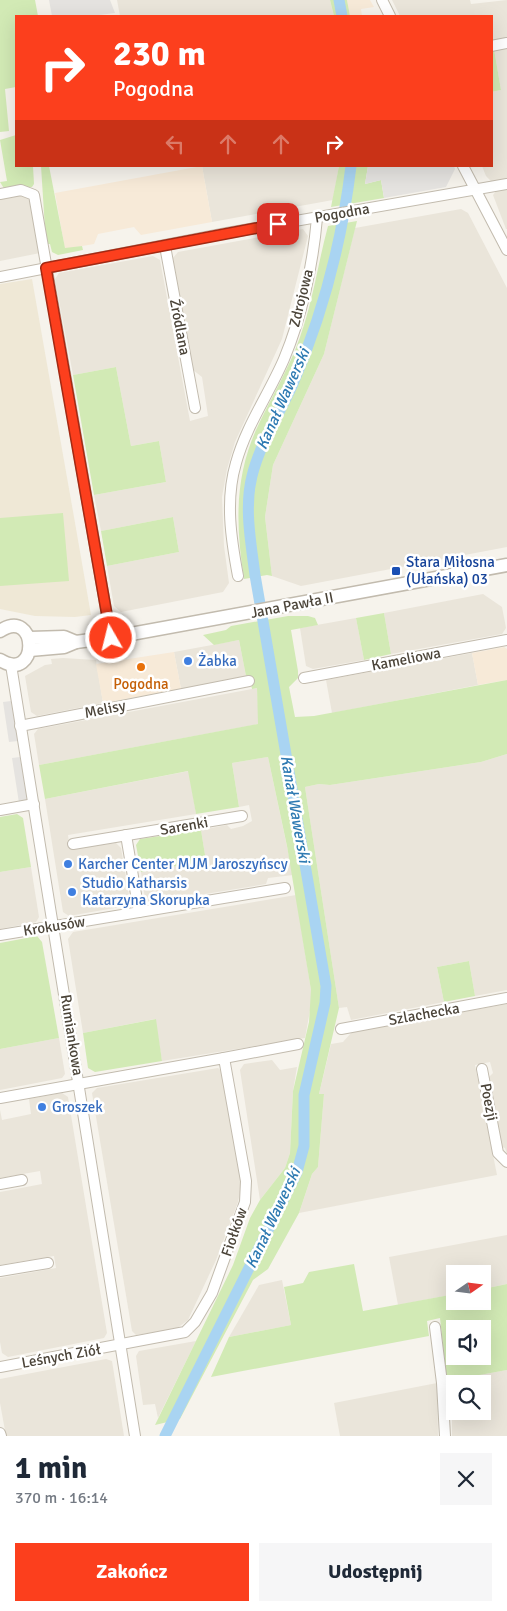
<!DOCTYPE html>
<html lang="pl">
<meta charset="utf-8">
<style>
body{margin:0;font-family:Signika,sans-serif;background:#f6f6f7;color:#1f2937;height:100vh;display:flex;flex-direction:column;font-size:19px;white-space:nowrap}
*{box-sizing:border-box;margin:0}
p{font-size:16px;color:#747a83}
.icon{flex:none;width:28px;height:28px;fill:none;stroke:currentColor;stroke-width:2;stroke-linecap:round;stroke-linejoin:round}
.map{position:relative;height:1436px;overflow:hidden}
.panel{display:flex;flex-direction:column;background:#fff;flex:1}
.panel>*{flex:none}
.guide{position:absolute;left:15px;top:15px;width:478px;height:152px;border-radius:0px;box-shadow:0 5px 20px #0002;background:#fc3f1d;color:#fff;overflow:hidden}
.needle{width:32px;rotate:76deg}
.buttons{position:absolute;left:446px;top:1265px;display:grid;gap:10px}
.buttons a{display:grid;place-items:center;width:45px;height:45px;border-radius:0px;background:#fff;box-shadow:0 5px 20px #0002;font-size:25px}
.pin{position:absolute;display:grid;place-items:center;width:42px;height:42px;color:#fff;margin:-21px;border-radius:10px;box-shadow:0 2px 8px #0006}
.me{position:absolute;width:55px;margin:-28px;rotate:352deg;stroke-linejoin:round;filter:drop-shadow(0 0 4px #0008)}
.turn{display:flex;align-items:center;gap:18px;height:105px;padding:0 15px;font-size:22px}
.turn .icon{width:65px;height:65px;stroke-width:2.5}
.turn b{display:block;font-size:35px;line-height:42px}
.lanes{display:flex;align-items:center;height:48px;padding:0 15px;background:#0003;justify-content:center;gap:25px;direction:ltr}
.lanes .off{opacity:.35}
.round{display:grid;place-items:center;flex:none;width:52px;height:52px;border-radius:0px;background:#f6f6f7}
.summary{display:flex;align-items:center;justify-content:space-between;height:85px;padding:0 15px}
h1{font-size:30px;font-weight:800;line-height:38px}
.button{display:flex;gap:10px;margin-top:auto;padding:10px 15px}
.button a{flex:1;height:58px;border-radius:0px;background:#fc3f1d;color:#fff;font-size:20px;font-weight:800;line-height:58px;text-align:center}
.button a+a{background:#f6f6f7;color:#1f2937}
.map>svg:first-child{display:block}
.residential{fill:#eae5da;fill-rule:evenodd}
.commercial{fill:#f7ead8}
.education{fill:#efe8d6}
.green{fill:#d2eab5;fill-rule:evenodd}
.parking{fill:#e5e3e0}
.lines{fill:none;stroke-linecap:round;stroke-linejoin:round}
.canal{stroke:#a9d4f2;stroke-width:11}
.minor-casing{stroke:#c2bbae;stroke-width:12}
.tertiary-casing{stroke:#c2bbae;stroke-width:15}
.minor{stroke:#fff;stroke-width:10}
.tertiary{stroke:#fff;stroke-width:12}
.route-casing{stroke:#a42913;stroke-width:12}
.route{stroke:#fc3f1d;stroke-width:9}
.transit-dot{fill:#1a4fb4;stroke:#fff;stroke-width:2}
.shop-dot{fill:#3f7fe0;stroke:#fff;stroke-width:2}
.food-dot{fill:#e8710a;stroke:#fff;stroke-width:2}
.labels{text-anchor:middle;dominant-baseline:central;stroke-width:5;stroke-linejoin:round;paint-order:stroke}
.street-label{font-size:15px;fill:#4b4439;stroke:#fff}
.transit-label{font-size:15px;fill:#164399;stroke:#fff;text-anchor:start}
.shop-label{font-size:15px;fill:#366cbe;stroke:#fff;text-anchor:start}
.food-label{font-size:15px;fill:#c56008;stroke:#fff}
.water-label{font-size:16px;font-style:italic;fill:#2e7ab2;stroke:#fff}
</style>
<div class="map">
<svg width="507" height="1436" viewBox="0 0 507 1436">
<rect width="100%" height="100%" fill="#f6f3ec"/>
<g class="residential">
<polygon points="117,0 330,0 334,16 120,16"/>
<polygon points="392,0 470,0 471,4 507,0 507,38 491,41 491,16 400,16"/>
<polygon points="507,46 507,180 492,182 486,176 482,166 491,166 491,92 501,90 494,49"/>
<polygon points="202,166 339,166 333,200 212,222"/>
<polygon points="28,187 40,253 0,261 0,190"/>
<polygon points="507,189 507,229 506,229 493,195 496,191"/>
<polygon points="461,209 468,213 507,288 507,547 301,586 272,576 265,517 273,465 324,354 355,228"/>
<polygon points="303,229 308,236 282,339 235,442 227,469 222,497 224,546 229,583 223,592 121,612 114,606 107,566 179,552 173,517 101,531 94,495 166,482 159,441 131,446 116,367 73,375 55,279 59,273 153,256 160,260 190,421 208,416 202,377 193,370 173,258 178,252"/>
<polygon points="483,594 502,607 506,628 502,634 391,654 384,613"/>
<polygon points="356,618 364,660 313,669 306,666 300,628"/>
<polygon points="239,640 246,676 181,689 174,652"/>
<polygon points="472,653 478,685 332,713 326,680"/>
<polygon points="63,658 96,660 103,703 37,716 31,712 25,676 45,665 52,664 51,659"/>
<polygon points="257,688 259,724 39,765 34,734 38,729"/>
<polygon points="507,754 507,990 475,996 469,961 437,967 444,1002 351,1020 347,1007 339,1008 305,787 319,784 330,785 481,762"/>
<polygon points="268,757 293,875 268,878 266,884 150,903 145,899 141,872 206,861 201,830 227,825 231,829 243,826 252,821 249,805 239,807 232,763"/>
<polygon points="189,771 196,814 68,835 70,849 116,843 121,848 130,901 126,906 69,916 63,912 45,799"/>
<polygon points="31,867 39,917 36,922 0,929 0,872"/>
<polygon points="296,895 311,990 311,1005 305,1038 162,1061 155,1019 83,1033 68,939 73,932"/>
<polygon points="507,1004 507,1154 505,1148 502,1147 488,1078 493,1073 490,1062 475,1065 497,1175 299,1213 312,1174 318,1167 324,1094 319,1094 331,1044 343,1042 352,1032"/>
<polygon points="59,1038 65,1074 62,1078 0,1090 0,1049"/>
<polygon points="272,1060 280,1070 297,1067 293,1091 290,1153 285,1168 260,1200 240,1070 244,1064"/>
<polygon points="218,1068 224,1073 240,1171 241,1187 238,1202 216,1260 188,1320 176,1329 136,1335 132,1331 92,1093 97,1088"/>
<polygon points="62,1093 68,1097 107,1333 104,1338 8,1357 2,1353 0,1342 0,1278 56,1268 54,1256 0,1265 0,1192 42,1184 40,1171 0,1178 0,1110 2,1120 31,1114 29,1099"/>
<polygon points="507,1235 507,1284 483,1289 482,1274 455,1274 455,1294 398,1305 389,1257"/>
<polygon points="282,1280 291,1325 229,1337 259,1285"/>
<polygon points="196,1341 158,1418 155,1404 143,1405 136,1356 139,1351"/>
<polygon points="106,1359 112,1361 124,1436 6,1436 0,1403 0,1379"/>
<path d="M 507,1370 L 507,1436 L 452,1436 L 452,1420 L 446,1420 L 447,1381 ZM 455,1384 L 482,1384 L 482,1411 L 455,1411 Z"/>
<polygon points="437,1383 438,1436 340,1436 334,1403"/>
</g>
<g class="commercial">
<polygon points="347,0 370,0 374,7 361,9 362,16 350,16"/>
<polygon points="202,166 212,222 141,235 134,227 98,234 94,244 65,249 55,193"/>
<polygon points="504,647 507,649 507,680 478,685 472,653"/>
<polygon points="174,652 181,689 103,703 96,664"/>
</g>
<polygon class="education" points="32,279 74,517 91,615 75,617 35,616 0,609 0,284"/>
<g class="green">
<polygon points="0,0 35,0 38,16 16,16 16,87 5,89 9,131 0,132"/>
<polygon points="330,0 347,0 350,16 334,16"/>
<polygon points="491,49 494,49 501,90 491,92"/>
<polygon points="16,135 16,166 33,166 34,184 32,187 5,190 0,182 7,181 0,140"/>
<polygon points="41,166 49,166 65,248 82,246 83,250 58,255 52,252 50,244 46,244"/>
<polygon points="339,166 368,166 365,184 381,180 384,198 331,207"/>
<path d="M 357,221 L 324,354 L 273,465 L 265,517 L 272,576 L 267,575 L 244,579 C 236,528 234,479 256,430 C 270,399 289,369 300,337 C 313,301 318,263 328,226 Z"/>
<polygon points="116,367 131,446 159,441 166,482 94,495 73,375"/>
<polygon points="63,513 69,581 0,586 0,518"/>
<polygon points="173,517 179,552 107,566 101,531"/>
<polygon points="384,613 391,654 364,660 356,618"/>
<polygon points="288,616 308,616 315,618 318,625 291,630 298,671 298,678 289,687 295,717 314,716 507,680 507,754 481,762 330,785 319,784 305,787 339,1008 319,1094 324,1094 318,1167 312,1174 299,1213 268,1269 253,1280 180,1419 155,1425 233,1265 250,1218 260,1200 285,1168 290,1153 293,1091 309,1022 311,990 287,846 268,757 232,763 239,807 196,814 188,771 45,799 39,765 258,724 257,688 252,689 249,675 246,676 239,640 214,645 203,635 226,630 231,626"/>
<polygon points="17,814 23,818 31,867 0,872 0,817"/>
<polygon points="201,830 206,861 141,872 136,845 140,839"/>
<polygon points="37,936 42,942 59,1038 0,1049 0,943"/>
<polygon points="469,961 475,996 444,1002 437,967"/>
<polygon points="156,1019 162,1061 95,1072 88,1068 83,1033"/>
<path d="M 354,1264 L 363,1311 L 455,1294 L 455,1301 L 482,1301 L 483,1289 L 507,1284 L 507,1370 L 447,1381 L 440,1318 L 427,1321 L 429,1336 L 211,1377 L 229,1337 L 291,1325 L 284,1287 L 303,1283 L 309,1272 ZM 455,1329 L 482,1329 L 482,1356 L 455,1356 Z"/>
</g>
<g class="parking">
<polygon points="49,0 110,0 115,13 91,16 52,16"/>
<polygon points="368,166 454,166 455,169 446,187 384,198 381,180 365,184"/>
<polygon points="11,701 18,741 9,742 3,702"/>
<polygon points="20,757 28,802 19,803 12,758"/>
</g>
<g class="lines">
<g class="canal">
<polyline points="339,0 342,16"/>
<path d="M 165,1436 L 297,1172 L 304,1146 L 304,1095 L 325,1003 L 326,986 L 255,575 C 251,543 244,507 252,476 C 260,444 278,416 292,386 C 322,317 342,241 351,166"/>
</g>
<g class="minor-casing">
<g id="minor">
<polyline points="382,0 390,16"/>
<polyline points="491,46 507,43"/>
<polyline points="463,166 507,250"/>
<polyline points="0,194 21,190 34,195 111,638"/>
<polyline points="165,246 195,408"/>
<polyline points="0,277 227,233 507,184"/>
<path d="M 238,576 C 231,539 225,500 236,463 C 246,426 269,394 284,359 C 302,316 313,264 317,218"/>
<polyline points="11,665 135,1436"/>
<polyline points="304,678 507,640"/>
<polyline points="20,726 249,681"/>
<polyline points="0,810 34,804"/>
<polyline points="126,835 139,912"/>
<polyline points="73,844 242,816"/>
<polyline points="0,935 285,888"/>
<polyline points="341,1029 507,998"/>
<polyline points="224,1058 298,1044"/>
<polyline points="482,1069 498,1153 507,1162"/>
<polyline points="0,1098 224,1058 246,1181 245,1202 212,1293 195,1322 185,1332 0,1367"/>
<polyline points="0,1184 22,1180"/>
<polyline points="0,1271 48,1263"/>
<polyline points="435,1327 442,1383 445,1436"/>
<polyline points="0,1433 1,1436"/>
</g>
</g>
<g class="tertiary-casing">
<g id="tertiary">
<path d="M 0,631 C 38,606 40,684 0,660"/>
<polyline points="30,638 64,637 76,642"/>
<polyline points="30,650 64,647 76,642 120,636 507,565"/>
</g>
</g>
<use href="#minor" class="minor"/>
<use href="#tertiary" class="tertiary"/>
</g>
<g class="lines">
<g class="route-casing">
<polyline id="route" points="111,638 46,268 278,224"/>
</g>
<use href="#route" class="route"/>
</g>
<rect class="transit-dot" x="391" y="566" width="10" height="10" rx="2.5"/>
<g class="shop-dot">
<circle cx="188" cy="661" r="5"/>
<circle cx="68" cy="864" r="5"/>
<circle cx="72" cy="892" r="5"/>
<circle cx="42" cy="1107" r="5"/>
</g>
<circle class="food-dot" cx="141" cy="667" r="5"/>
<g class="labels">
<g class="street-label">
<text transform="translate(342 213) rotate(-10)">Pogodna</text>
<text transform="translate(301 298) rotate(-76)">Zdrojowa</text>
<text transform="translate(180 327) rotate(79)">Źródlana</text>
<text transform="translate(292 605) rotate(-11)">Jana Pawła II</text>
<text transform="translate(406 659) rotate(-11)">Kameliowa</text>
<text transform="translate(105 709) rotate(-11)">Melisy</text>
<text transform="translate(184 826) rotate(-10)">Sarenki</text>
<text transform="translate(54 926) rotate(-9)">Krokusów</text>
<text transform="translate(424 1014) rotate(-10)">Szlachecka</text>
<text transform="translate(72 1035) rotate(81)">Rumiankowa</text>
<text transform="translate(489 1102) rotate(79)">Poezji</text>
<text transform="translate(234 1232) rotate(-71)">Fiołków</text>
<text transform="translate(61 1356) rotate(-10)">Leśnych Ziół</text>
</g>
<g class="transit-label">
<text x="406" y="562">Stara Miłosna<tspan x="406" dy="17">(Ułańska) 03</tspan></text>
</g>
<g class="shop-label">
<text x="198" y="661">Żabka</text>
<text x="78" y="864">Karcher Center MJM Jaroszyńscy</text>
<text x="82" y="883">Studio Katharsis<tspan x="82" dy="17">Katarzyna Skorupka</tspan></text>
<text x="52" y="1107">Groszek</text>
</g>
<g class="food-label">
<text x="141" y="684">Pogodna</text>
</g>
<g class="water-label">
<text transform="translate(283 399) rotate(-66)">Kanał Wawerski</text>
<text transform="translate(295 809) rotate(80)">Kanał Wawerski</text>
<text transform="translate(273 1218) rotate(-65)">Kanał Wawerski</text>
</g>
</g>
</svg>
<div class="buttons">
<a><svg class="needle" viewBox="-14 -14 28 28"><path d="M0-13l5 13h-10z" fill="#e53935"/><path d="M0 13l5-13h-10z" fill="#747a83"/></svg></a>
<a><svg class="icon" aria-label="sound" viewBox="0 0 24 24"><path d="M4 9h4l5-4v14l-5-4H4zM17 9q2 3 0 6"/></svg></a>
<a><svg class="icon" aria-label="search" viewBox="0 0 24 24"><circle cx="10" cy="10" r="6"/><path d="M15 15l6 6"/></svg></a>
</div>
<div class="pin" style="left:278px;top:224px;background:#d93025"><svg class="icon" aria-label="arrive" viewBox="0 0 24 24"><path d="M6 21V4h12l-3 4 3 4H6"/></svg></div>
<svg class="me" style="left:111px;top:638px" viewBox="-20 -20 40 40"><circle r="17" fill="#fc3f1d" stroke="#fff" stroke-width="3"/><path d="M0-11L8 9 0 5-8 9z" fill="#fff"/></svg>
<div class="guide">
<div class="turn"><svg class="icon" aria-label="right" viewBox="0 0 24 24"><path d="M7 20v-9h11M14 6l5 5-5 5"/></svg><div><b>230 m</b>Pogodna</div></div>
<div class="lanes"><svg class="icon off" aria-label="left" viewBox="0 0 24 24"><path d="M17 20v-9H6M10 6l-5 5 5 5"/></svg><svg class="icon off" aria-label="ahead" viewBox="0 0 24 24"><path d="M12 20V5M6 11l6-6 6 6"/></svg><svg class="icon off" aria-label="ahead" viewBox="0 0 24 24"><path d="M12 20V5M6 11l6-6 6 6"/></svg><svg class="icon" aria-label="right" viewBox="0 0 24 24"><path d="M7 20v-9h11M14 6l5 5-5 5"/></svg></div>
</div>
</div>
<section class="panel">
<div class="summary"><div><h1>1 min</h1><p>370 m · 16:14</p></div><a class="round"><svg class="icon" aria-label="close" viewBox="0 0 24 24"><path d="M6 6l12 12M18 6L6 18"/></svg></a></div>
<div class="button"><a>Zakończ</a><a>Udostępnij</a></div>
</section>
